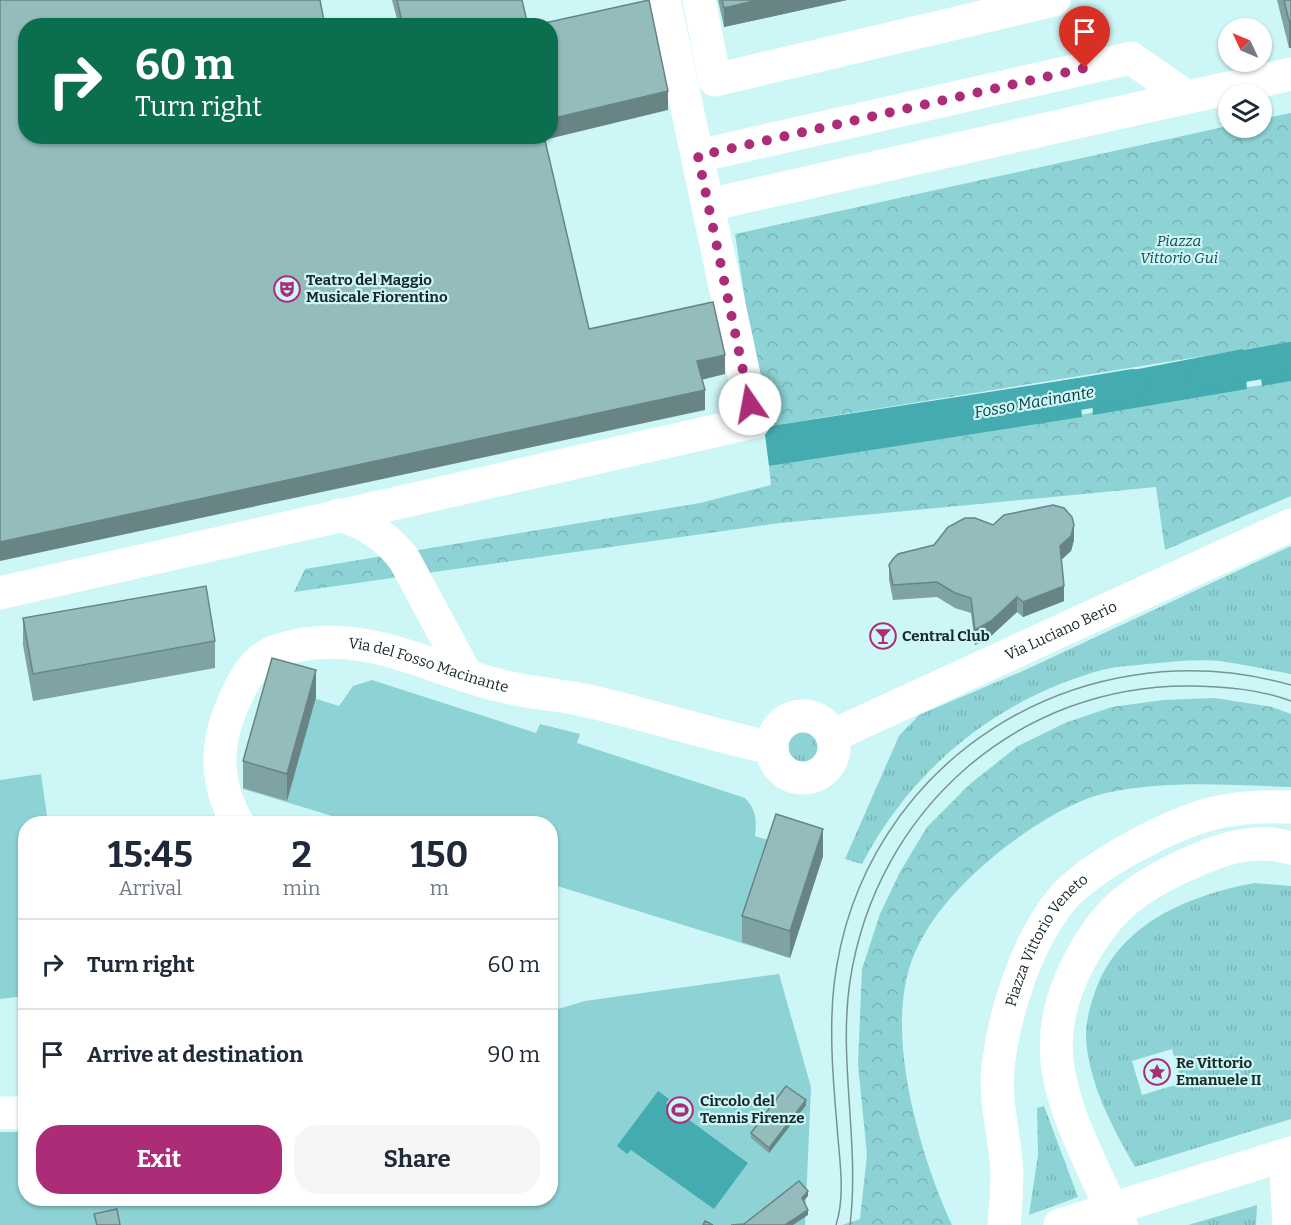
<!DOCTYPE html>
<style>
body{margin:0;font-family:Bitter,serif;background:#f6f6f7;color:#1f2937;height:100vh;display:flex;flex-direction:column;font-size:22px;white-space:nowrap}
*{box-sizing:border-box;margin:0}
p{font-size:20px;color:#747a83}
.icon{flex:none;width:33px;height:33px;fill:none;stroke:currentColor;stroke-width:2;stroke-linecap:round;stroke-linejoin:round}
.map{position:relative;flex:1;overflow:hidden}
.side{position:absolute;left:18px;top:816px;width:540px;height:390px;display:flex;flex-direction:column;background:#fff;border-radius:24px;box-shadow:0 2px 4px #0004}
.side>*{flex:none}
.top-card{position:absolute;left:18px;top:18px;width:540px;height:126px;border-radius:24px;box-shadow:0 2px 4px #0004;background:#0b6e4f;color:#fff;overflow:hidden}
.needle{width:39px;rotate:314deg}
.controls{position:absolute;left:1218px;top:18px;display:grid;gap:12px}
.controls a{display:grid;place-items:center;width:54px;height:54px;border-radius:50%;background:#fff;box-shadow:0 2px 4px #0004;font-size:30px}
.pin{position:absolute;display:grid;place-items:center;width:51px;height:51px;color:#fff;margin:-62px -26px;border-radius:50% 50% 50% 0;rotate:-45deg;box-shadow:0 0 6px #0007}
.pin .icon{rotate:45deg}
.me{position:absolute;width:66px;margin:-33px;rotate:348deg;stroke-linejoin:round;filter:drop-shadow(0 0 4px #0008)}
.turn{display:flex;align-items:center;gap:21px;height:126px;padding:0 18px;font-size:27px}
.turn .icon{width:78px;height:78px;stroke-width:2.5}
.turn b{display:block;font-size:42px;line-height:51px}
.eta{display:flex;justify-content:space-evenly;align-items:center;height:102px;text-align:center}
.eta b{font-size:36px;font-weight:700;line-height:42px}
.action{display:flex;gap:12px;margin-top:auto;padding:12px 18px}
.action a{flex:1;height:69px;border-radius:24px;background:#ac2c78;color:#fff;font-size:24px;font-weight:700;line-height:69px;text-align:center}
.action a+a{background:#f6f6f7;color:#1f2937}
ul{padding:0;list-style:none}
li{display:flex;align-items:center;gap:18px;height:90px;padding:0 18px;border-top:2px solid #e0e1e3}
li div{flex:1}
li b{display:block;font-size:22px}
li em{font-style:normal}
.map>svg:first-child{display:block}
.grass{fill:url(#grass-tufts);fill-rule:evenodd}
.park{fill:url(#park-crowns)}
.pitch{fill:#8dd2d4}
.water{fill:#44acb0}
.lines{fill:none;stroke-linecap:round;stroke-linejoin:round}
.canal{stroke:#44acb0;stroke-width:32}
.minor{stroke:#fff;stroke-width:33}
.tram{stroke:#769494;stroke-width:1.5}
.wall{fill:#7fa2a3}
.shaded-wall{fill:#688484}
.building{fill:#94bcbd;stroke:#688484;stroke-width:1.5}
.route{stroke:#ac2c78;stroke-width:10;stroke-dasharray:0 18}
.labels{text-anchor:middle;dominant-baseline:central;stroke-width:4.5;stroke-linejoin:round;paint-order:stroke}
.park-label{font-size:15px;font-style:italic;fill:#1a484a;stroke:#cdf6f7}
.poi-label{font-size:15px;font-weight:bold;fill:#182828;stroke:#cdf6f7;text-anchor:start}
.street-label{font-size:15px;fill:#182828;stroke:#cdf6f7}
.water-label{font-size:16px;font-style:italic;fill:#06383a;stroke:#cdf6f7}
</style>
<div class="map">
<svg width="1291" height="1225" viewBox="0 0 1291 1225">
<defs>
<pattern id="grass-tufts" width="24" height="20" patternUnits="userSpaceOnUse" patternTransform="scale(1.5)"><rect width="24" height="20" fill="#8dd2d4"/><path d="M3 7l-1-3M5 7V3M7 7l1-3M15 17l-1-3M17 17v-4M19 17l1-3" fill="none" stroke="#79b4b6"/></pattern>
<pattern id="park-crowns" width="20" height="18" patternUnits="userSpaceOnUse" patternTransform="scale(1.5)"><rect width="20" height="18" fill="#8dd2d4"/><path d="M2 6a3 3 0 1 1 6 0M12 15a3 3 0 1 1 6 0" fill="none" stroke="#79b4b6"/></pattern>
</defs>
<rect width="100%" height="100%" fill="#cdf6f7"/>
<g class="grass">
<path d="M 1291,546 L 1291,674 C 1267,670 1243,664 1219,661 C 1196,659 1170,662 1147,664 C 1132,666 1116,666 1102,670 C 997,699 912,768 862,864 L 845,859 L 899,736 L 919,715 L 1023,671 Z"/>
<circle cx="803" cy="748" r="26"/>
<path d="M 1254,883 L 1291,886 L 1291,1119 L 1135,1167 C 1114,1130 1093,1092 1087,1049 C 1084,1031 1088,1012 1094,995 C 1117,924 1187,896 1254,883 ZM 1172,1049 L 1182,1083 L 1142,1095 L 1132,1061 Z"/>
<polygon points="1044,1106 1078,1197 1029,1215 1038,1155 1037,1108"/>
<polygon points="1257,1205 1256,1225 1188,1225"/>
</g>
<g class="park">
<polygon points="1291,113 1291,342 764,427 735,234 1228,126 1262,128 1262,119"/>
<polygon points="1291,380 1291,496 1165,550 1156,487 780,523 294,592 305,569 700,503 771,485 769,466"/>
<path d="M 1215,698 L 1272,707 L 1291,714 L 1291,787 C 1229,785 1167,780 1106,793 C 1070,801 1027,830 999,852 C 961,883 924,921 909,969 C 887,1043 921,1158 952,1225 L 842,1225 L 860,1219 L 867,1155 L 858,1064 L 862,969 L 880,914 L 900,872 L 927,827 L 970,784 L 1018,746 L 1065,723 L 1112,707 L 1163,700 Z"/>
</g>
<g class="pitch">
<path d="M 372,680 L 536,733 L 540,724 L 580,734 L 577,743 L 745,798 C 756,810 757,820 755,836 L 823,856 L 790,958 L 551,884 L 550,824 L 355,823 L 243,789 L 272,685 L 339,706 L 353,686 Z"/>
<polygon points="41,774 48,823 26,824 25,996 0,999 0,780"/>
<polygon points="779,974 811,1087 805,1225 0,1225 0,1132 25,1132 26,1198 550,1198 551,1011 585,1001"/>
</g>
<g class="water">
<polygon points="1291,342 1291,381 1262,386 1257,348"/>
<polygon points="1243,349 1247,389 1093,415 1091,378"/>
<polygon points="1079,378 1082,417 769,466 764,427"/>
<polygon points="658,1091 669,1099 666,1103 748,1163 714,1209 631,1150 627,1154 617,1146"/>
</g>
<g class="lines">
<g class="canal">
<polyline points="1203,373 1291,358"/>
<polyline points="1038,401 1133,385"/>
</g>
<g class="minor">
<polyline points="699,0 715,80 1054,0"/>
<polyline points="698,156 1131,58 1187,97"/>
<polyline points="708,205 1291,74"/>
<path d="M 339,515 C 366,523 386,536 404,559 L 467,676"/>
<polyline points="0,593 754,422 664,0"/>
<circle cx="803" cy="747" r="31"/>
<path id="s1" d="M 832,736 L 1291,525"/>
<path id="s2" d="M 238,824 C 217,787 214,751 230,711 C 240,687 252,658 279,650 C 360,625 422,666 498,685 C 525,692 552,694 579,699 C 644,713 707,734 772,748"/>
<polyline points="0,1113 26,1113"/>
<polyline points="1285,1155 1289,1225"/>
<path id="s3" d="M 1004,1225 C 1006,1207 1007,1189 1007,1171 C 1005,1136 994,1101 998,1067 C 1004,1013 1027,941 1062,899 C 1091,865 1171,824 1214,813 C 1239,807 1266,806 1291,807"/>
<polyline points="1060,1225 1291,1153"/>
<path d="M 1121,1225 C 1107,1201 1096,1176 1085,1151 C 1054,1082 1042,1030 1080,960 C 1105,913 1130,892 1177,869 C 1213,852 1251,836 1291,848"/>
</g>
<g class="tram">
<path d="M 836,1225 C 846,1194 839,1157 837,1126 C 833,1079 829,1031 834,985 C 860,762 1078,625 1291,685"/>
<path d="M 850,1225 C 860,1144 838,1061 850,981 C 876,810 1019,683 1193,686 C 1226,687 1259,689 1291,701"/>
</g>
</g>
<g class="wall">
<polygon points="392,0 522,0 398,23"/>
<polygon points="718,0 847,0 724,27"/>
<polygon points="1277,0 1291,0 1291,48 1289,48"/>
<polygon points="1074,540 1071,551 1061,560 1064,601 1023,617 1017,612 991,636 975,645 971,613 955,608 937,597 893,600 889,580 889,565 934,545"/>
<polygon points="23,618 215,641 215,668 33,701 23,645"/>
<polygon points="316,697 287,801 243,788 243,761"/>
<polygon points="823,856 790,958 742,942 742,916"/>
<polygon points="806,1105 769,1153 751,1138 751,1133"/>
</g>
<g class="shaded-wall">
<polygon points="758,0 847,0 724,27 724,8"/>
<rect x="1289" y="21" width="2" height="27"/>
<polygon points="668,91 668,110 540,141 540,136 550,136 550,119"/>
<polygon points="725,355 725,374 697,381 697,361"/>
<polygon points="705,390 705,410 0,561 0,542"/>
<polygon points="1074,525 1074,540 1071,551 1060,561 1060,546"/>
<polygon points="1064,586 1064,601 1023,617 1023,602"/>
<polygon points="1017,597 1017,612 991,636 975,645 975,630"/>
<polygon points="316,670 316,697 287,801 287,774"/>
<polygon points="823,829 823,856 790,958 790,931"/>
<polygon points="806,1100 806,1105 769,1153 769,1148"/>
<polygon points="808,1191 808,1196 802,1203 802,1198"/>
<polygon points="808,1210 808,1215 793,1225 785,1225"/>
</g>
<g class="building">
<polygon points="0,0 320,0 325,26 26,26 26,136 544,136 589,329 713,302 725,355 697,361 705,390 0,542"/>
<polygon points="397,0 522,0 528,26 386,26 402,22"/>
<polygon points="649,0 668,91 550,119 550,26 531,26"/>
<polygon points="722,0 758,0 724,8"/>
<polygon points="1284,0 1291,0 1291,21 1289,21"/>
<polygon points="1053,505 1064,508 1072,517 1074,525 1071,536 1060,546 1064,586 1023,602 1017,597 991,621 975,630 971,598 955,593 937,582 893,585 889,565 893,559 898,554 934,545 948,527 965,518 975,518 993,525 1004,515"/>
<polygon points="206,586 215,641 33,674 23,618"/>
<polygon points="272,658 316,670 287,774 243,761"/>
<polygon points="776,814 823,829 790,931 742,916"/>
<polygon points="786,1086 806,1100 769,1148 751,1133"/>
<polygon points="799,1181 808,1191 802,1198 808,1210 785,1225 731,1225 744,1224"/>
<polygon points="117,1209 120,1225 97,1225 94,1214"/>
<polygon points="705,1221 713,1225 703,1225"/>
</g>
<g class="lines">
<polyline class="route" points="750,404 698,156 1085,68"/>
</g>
<defs>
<g id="theatre-ring" transform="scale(1.35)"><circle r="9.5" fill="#cdf6f7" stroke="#ac2c78" stroke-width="1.5"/><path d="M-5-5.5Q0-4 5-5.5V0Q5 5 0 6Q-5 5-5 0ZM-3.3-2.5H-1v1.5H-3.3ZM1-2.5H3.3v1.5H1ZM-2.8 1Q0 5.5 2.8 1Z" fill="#ac2c78"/></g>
<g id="bar-ring" transform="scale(1.35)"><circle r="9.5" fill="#cdf6f7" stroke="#ac2c78" stroke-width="1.5"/><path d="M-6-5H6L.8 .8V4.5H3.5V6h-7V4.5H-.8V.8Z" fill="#ac2c78"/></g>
<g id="sight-ring" transform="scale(1.35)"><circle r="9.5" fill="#cdf6f7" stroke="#ac2c78" stroke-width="1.5"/><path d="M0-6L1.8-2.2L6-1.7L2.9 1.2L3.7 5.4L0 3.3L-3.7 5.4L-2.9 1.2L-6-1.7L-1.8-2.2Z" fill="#ac2c78"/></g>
<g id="stadium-ring" transform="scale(1.35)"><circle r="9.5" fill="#cdf6f7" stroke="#ac2c78" stroke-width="1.5"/><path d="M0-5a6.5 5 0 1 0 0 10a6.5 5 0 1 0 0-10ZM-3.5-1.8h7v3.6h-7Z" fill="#ac2c78"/></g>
</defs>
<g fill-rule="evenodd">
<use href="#theatre-ring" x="287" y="289"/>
<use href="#bar-ring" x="883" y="636"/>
<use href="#sight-ring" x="1157" y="1072"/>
<use href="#stadium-ring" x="680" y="1110"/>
</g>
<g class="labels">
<g class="park-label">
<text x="1179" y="241">Piazza<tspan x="1179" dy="17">Vittorio Gui</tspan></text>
</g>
<g class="poi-label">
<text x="306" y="280">Teatro del Maggio<tspan x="306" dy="17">Musicale Fiorentino</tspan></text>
<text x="902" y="636">Central Club</text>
<text x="1176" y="1063">Re Vittorio<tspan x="1176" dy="17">Emanuele II</tspan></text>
<text x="700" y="1101">Circolo del<tspan x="700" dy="17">Tennis Firenze</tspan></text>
</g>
<g class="street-label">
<text stroke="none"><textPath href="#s1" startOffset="252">Via Luciano Berio</textPath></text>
<text stroke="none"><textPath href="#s2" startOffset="352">Via del Fosso Macinante</textPath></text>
<text stroke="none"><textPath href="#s3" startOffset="297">Piazza Vittorio Veneto</textPath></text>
</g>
<g class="water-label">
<text transform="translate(1034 402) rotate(-10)">Fosso Macinante</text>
</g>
</g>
</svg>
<div class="controls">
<a><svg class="needle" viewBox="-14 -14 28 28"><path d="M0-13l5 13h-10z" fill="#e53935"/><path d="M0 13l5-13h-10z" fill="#747a83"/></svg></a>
<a><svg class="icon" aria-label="layers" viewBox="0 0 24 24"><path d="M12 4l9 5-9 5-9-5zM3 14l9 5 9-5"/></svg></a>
</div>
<div class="pin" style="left:1085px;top:68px;background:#d93025"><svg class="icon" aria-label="arrive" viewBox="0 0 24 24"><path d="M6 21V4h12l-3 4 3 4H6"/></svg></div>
<svg class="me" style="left:750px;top:404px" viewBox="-20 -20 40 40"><circle r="19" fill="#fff"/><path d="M0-13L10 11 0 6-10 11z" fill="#ac2c78"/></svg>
<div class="top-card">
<div class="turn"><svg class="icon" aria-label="right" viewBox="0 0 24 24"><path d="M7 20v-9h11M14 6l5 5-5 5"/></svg><div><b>60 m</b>Turn right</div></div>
</div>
<section class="side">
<div class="eta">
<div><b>15:45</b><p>Arrival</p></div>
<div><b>2</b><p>min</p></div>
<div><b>150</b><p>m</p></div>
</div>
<ul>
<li><svg class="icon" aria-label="right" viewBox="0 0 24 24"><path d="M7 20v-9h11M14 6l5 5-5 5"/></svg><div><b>Turn right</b></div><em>60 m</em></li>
<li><svg class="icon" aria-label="arrive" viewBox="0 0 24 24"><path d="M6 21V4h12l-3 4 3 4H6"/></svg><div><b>Arrive at destination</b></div><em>90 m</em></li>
</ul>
<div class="action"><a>Exit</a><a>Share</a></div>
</section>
</div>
